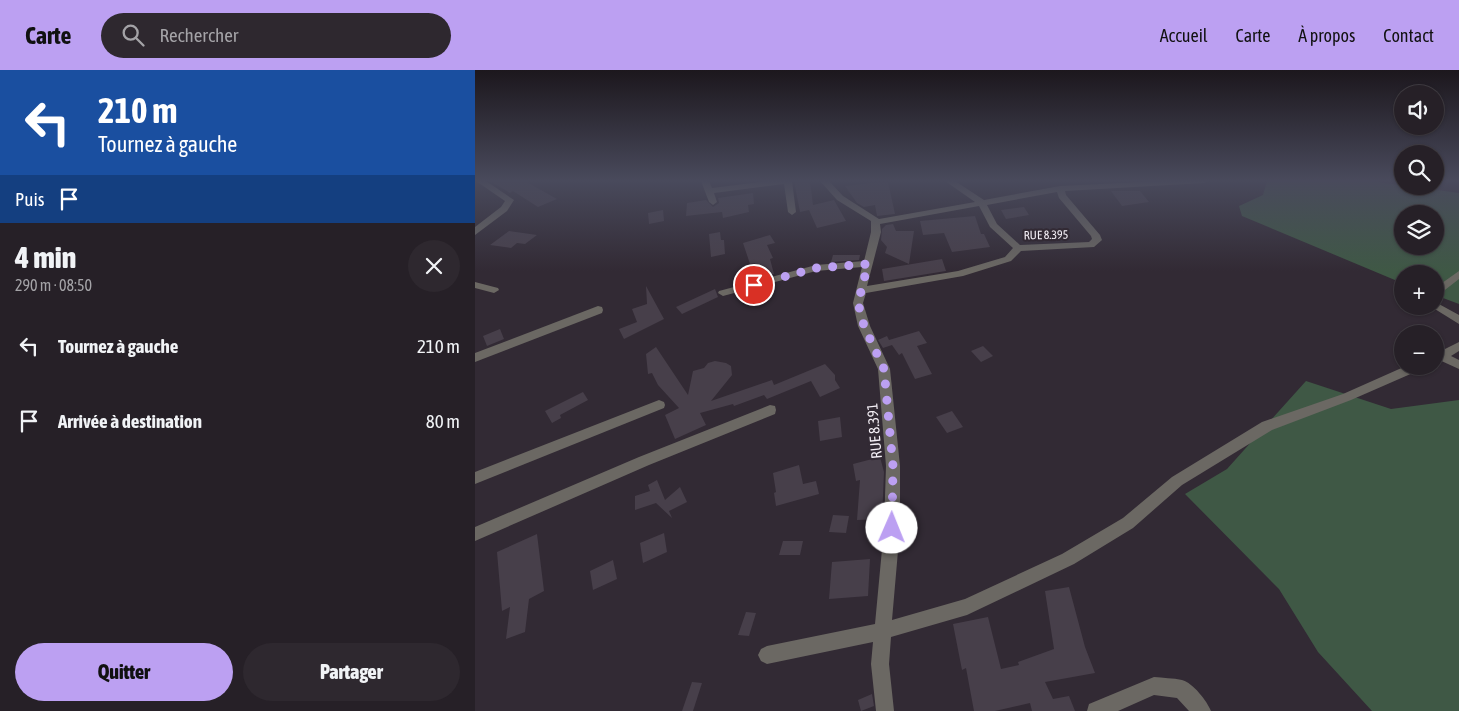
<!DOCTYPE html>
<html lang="fr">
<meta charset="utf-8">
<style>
body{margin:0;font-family:"Asap Condensed",sans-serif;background:#2e282f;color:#f1f3f6;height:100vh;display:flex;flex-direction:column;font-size:19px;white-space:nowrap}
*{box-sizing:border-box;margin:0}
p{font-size:16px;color:#a4a3a7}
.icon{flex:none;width:28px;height:28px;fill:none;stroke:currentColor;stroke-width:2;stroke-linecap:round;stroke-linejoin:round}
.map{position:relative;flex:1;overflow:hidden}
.drawer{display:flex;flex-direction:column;background:#262027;width:475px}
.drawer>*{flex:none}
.top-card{background:#1a4fa0;color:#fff;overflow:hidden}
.fabs{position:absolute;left:919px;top:15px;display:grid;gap:10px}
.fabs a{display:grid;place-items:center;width:50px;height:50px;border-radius:50%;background:#262027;box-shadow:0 1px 4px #0004,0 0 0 1px #423e44;font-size:25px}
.pin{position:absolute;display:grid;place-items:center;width:42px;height:42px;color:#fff;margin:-21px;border:2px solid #fff;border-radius:50%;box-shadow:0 1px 5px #0007}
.me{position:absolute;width:55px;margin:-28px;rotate:1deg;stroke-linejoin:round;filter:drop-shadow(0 0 4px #0008)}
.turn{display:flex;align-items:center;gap:18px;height:105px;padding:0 15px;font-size:22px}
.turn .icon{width:65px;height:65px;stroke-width:2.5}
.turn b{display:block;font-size:35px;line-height:42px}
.then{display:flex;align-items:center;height:48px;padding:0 15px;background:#0003;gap:10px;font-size:19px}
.round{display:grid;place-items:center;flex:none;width:52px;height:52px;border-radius:26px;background:#2e282f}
.overview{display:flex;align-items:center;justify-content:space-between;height:85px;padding:0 15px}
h1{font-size:30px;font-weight:800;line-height:38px}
.cta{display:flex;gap:10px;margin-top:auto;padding:10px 15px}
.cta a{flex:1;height:58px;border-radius:30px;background:#bca0f2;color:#111;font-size:20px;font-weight:800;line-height:58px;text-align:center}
.cta a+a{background:#2e282f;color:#f1f3f6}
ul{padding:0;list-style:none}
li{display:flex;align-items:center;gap:15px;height:75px;padding:0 15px}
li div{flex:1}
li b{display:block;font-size:19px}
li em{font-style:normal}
header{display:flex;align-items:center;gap:30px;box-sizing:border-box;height:70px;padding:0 25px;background:#bca0f2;color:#111}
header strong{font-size:24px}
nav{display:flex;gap:28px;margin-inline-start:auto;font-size:18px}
.search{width:350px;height:45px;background:#2e282f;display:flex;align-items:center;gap:12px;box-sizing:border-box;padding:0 18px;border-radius:28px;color:#a4a3a7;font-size:19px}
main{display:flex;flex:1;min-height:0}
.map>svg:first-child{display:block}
.green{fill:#3f5845;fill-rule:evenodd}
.building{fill:#473f4a}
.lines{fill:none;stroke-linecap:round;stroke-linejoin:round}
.minor{fill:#6b6863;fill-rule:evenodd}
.route{stroke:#bca0f2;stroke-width:9;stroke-dasharray:0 16.2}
.labels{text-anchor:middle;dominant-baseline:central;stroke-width:4.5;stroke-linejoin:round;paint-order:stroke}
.far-street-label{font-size:12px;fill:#f5f0f7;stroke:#322a34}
.street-label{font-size:15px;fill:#f5f0f7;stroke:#322a34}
</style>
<header>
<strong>Carte</strong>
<div class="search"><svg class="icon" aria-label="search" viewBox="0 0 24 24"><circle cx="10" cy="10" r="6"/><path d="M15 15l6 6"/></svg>Rechercher</div>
<nav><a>Accueil</a><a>Carte</a><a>À propos</a><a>Contact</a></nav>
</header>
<main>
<section class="drawer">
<div class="top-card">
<div class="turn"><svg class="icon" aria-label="left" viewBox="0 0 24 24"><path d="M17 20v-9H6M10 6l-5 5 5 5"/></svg><div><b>210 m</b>Tournez à gauche</div></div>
<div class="then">Puis<svg class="icon" aria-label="arrive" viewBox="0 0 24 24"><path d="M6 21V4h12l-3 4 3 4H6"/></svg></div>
</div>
<div class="overview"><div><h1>4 min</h1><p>290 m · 08:50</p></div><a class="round"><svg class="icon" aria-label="close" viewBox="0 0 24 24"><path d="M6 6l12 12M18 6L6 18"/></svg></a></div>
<ul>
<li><svg class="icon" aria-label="left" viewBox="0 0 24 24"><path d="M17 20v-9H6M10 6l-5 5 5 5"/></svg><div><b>Tournez à gauche</b></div><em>210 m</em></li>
<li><svg class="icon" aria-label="arrive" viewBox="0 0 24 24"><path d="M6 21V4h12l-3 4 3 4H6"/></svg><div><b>Arrivée à destination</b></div><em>80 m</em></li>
</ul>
<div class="cta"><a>Quitter</a><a>Partager</a></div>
</section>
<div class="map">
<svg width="984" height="641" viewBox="0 0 984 641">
<rect width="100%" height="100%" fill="#322a34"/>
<g class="green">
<path d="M 792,111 L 896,111 L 984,123 L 984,234 L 960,225 L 960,204 L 928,204 L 927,213 L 767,146 L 764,136 L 788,125 ZM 928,144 L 960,144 L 960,176 L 928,176 Z"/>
<polygon points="831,311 916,339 984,330 984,641 897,641 843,582 804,519 710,424 752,399"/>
</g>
<g class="building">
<polygon points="15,111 50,111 82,129 63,137 38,121 35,123"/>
<polygon points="319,111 335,111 338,135 359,130 371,151 342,158 334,140 325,142"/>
<polygon points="405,112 413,112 420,144 402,146 400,135 389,137 382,133 370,116"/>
<polygon points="636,121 665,121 674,132 647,136"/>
<polygon points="278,123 279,134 273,135 274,142 248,148 247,142 211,146 212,133 231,130 238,137 244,133 243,128"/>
<polygon points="549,137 554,145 531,149 526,140"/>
<polygon points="188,140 189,151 174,154 173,143"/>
<polygon points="500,146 506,164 509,164 515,177 477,182 469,163 448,165 445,151"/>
<polygon points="418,154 421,161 439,161 434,194 410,183 412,177 406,170 407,159 411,155"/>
<polygon points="34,161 62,165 50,174 42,173 36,178 15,175"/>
<polygon points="245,162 246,170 249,170 250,184 236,187 234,164"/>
<polygon points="295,165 300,173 292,175 298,188 295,189 299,204 283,208 280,193 275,194 268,173"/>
<polygon points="358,185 385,185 384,190 356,192"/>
<polygon points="467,189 471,201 409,211 407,199"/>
<polygon points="171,216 189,249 149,269 144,259 162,252 157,239 172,234"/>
<polygon points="240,219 243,227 207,244 201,237"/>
<polygon points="25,259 29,269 12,276 8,266"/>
<polygon points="444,261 452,273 442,276 457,304 440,309 427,283 424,285 417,275 408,278 403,270 412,266 414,270"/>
<polygon points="508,276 518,286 506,292 496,281"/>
<polygon points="181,277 213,325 218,301 229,298 233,293 240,291 251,293 256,296 257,305 236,331 297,310 299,315 350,294 360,305 360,310 365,318 345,327 336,311 292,329 289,325 259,336 258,334 225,343 231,355 200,369 190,345 204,338 183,315 177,303 173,304 171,284"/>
<polygon points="108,322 113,330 85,345 86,348 77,353 70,341"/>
<polygon points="477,341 488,357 472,363 461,347"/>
<polygon points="365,347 367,367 345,371 343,351"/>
<polygon points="405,387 409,402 407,449 382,450 385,410 381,411 378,394"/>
<polygon points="324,395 328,414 341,411 344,424 301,436 299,423 301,422 298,403"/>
<polygon points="182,410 190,430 205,417 212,432 194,441 197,448 181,433 160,440 160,426 175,421 173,415"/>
<polygon points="358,445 374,446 371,463 354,462"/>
<polygon points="189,463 192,482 168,493 165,473"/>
<polygon points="62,464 69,521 54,529 50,562 31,569 35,537 27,541 22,482"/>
<polygon points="308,471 328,471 325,485 304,485"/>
<polygon points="395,489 393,526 354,529 357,492"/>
<polygon points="138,490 142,509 118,520 115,501"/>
<polygon points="594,517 610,577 620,603 570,612 578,629 594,626 600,641 557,641 555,633 520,641 499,641 491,598 487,600 478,554 513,547 526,599 544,595 543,592 579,579 570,521"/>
<polygon points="271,542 281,543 274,566 263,565"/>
<polygon points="217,612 227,613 218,641 207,641"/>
<polygon points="397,624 399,636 386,641 383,630"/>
</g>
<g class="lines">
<g class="minor">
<polygon points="1,111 11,111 39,130 32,141 0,165 0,157 26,137 30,131"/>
<polygon points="226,111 234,111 237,118 292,111 317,111 321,142 317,145 313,142 309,114 239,123 242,132 238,135 234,132"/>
<path d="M 345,111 L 354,111 L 368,126 L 404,149 L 500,132 L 470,111 L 480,111 L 509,130 L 585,116 L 686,111 L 733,111 L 729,113 L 590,121 L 591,125 L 625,165 L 627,170 L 619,177 L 546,181 L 536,191 L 488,206 L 391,223 L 388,233 L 395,256 L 415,299 L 425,396 L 425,458 L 417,550 L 490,529 L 587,484 L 648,448 L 697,407 L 787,352 L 868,324 L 931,296 L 949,296 L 947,299 L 876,330 L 797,360 L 707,415 L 658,458 L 599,494 L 492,545 L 416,567 L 414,594 L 419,641 L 401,641 L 396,594 L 398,572 L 292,594 L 286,591 L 283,585 L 286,579 L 292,576 L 400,554 L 409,458 L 411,396 L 403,299 L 383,256 L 378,233 L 387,197 L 341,201 L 248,226 L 243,223 L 244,221 L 341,195 L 389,191 L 396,162 L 396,151 L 362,130 ZM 582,122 L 584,128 L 616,166 L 617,169 L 614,172 L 545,175 L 522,154 L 512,135 ZM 504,136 L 515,157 L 538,178 L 530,187 L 483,201 L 392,216 L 406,162 L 405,154 Z"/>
<polygon points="984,201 984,209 966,223 965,230 962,233 984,245 984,254 955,236 960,236 960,218"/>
<polygon points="0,212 23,218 24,220 19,223 0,218"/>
<polygon points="123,236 127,237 128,240 127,243 0,292 0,283"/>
<polygon points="984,272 984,281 976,286 984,290 984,299 962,289 960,286 962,283"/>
<polygon points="184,330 189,332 190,335 189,338 0,414 0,402"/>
<polygon points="295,335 300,336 301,340 300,344 174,395 0,471 0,457 164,387"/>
<path d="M 679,607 C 688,608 698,608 707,610 C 718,613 732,631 736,641 L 714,641 L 702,628 L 679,625 L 643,641 L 612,641 L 614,634 Z"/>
</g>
</g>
<linearGradient id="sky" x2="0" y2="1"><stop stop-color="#1c171d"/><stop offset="0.55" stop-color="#494a5c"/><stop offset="1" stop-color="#494a5c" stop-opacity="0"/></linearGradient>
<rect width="984" height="201" fill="url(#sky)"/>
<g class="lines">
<polyline class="route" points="279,215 341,198 393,194 383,233 389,256 409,299 418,396 417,458"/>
</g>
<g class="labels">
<g class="far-street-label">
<text transform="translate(571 165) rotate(-1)">RUE 8.395</text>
</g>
<g class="street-label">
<text transform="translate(399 361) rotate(-95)">RUE 8.391</text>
</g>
</g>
</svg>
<div class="fabs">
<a><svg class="icon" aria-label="sound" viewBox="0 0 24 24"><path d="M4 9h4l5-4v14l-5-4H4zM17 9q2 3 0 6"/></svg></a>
<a><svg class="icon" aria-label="search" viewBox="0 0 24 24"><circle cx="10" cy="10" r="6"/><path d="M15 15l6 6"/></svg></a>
<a><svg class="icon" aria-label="layers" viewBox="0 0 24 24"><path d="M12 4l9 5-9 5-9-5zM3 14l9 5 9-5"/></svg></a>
<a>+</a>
<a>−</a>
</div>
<div class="pin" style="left:279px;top:215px;background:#d93025"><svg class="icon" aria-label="arrive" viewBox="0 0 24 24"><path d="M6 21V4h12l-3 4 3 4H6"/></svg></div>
<svg class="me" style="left:417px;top:458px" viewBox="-20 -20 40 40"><circle r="19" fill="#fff"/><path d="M0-13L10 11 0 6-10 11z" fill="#bca0f2"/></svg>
</div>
</main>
